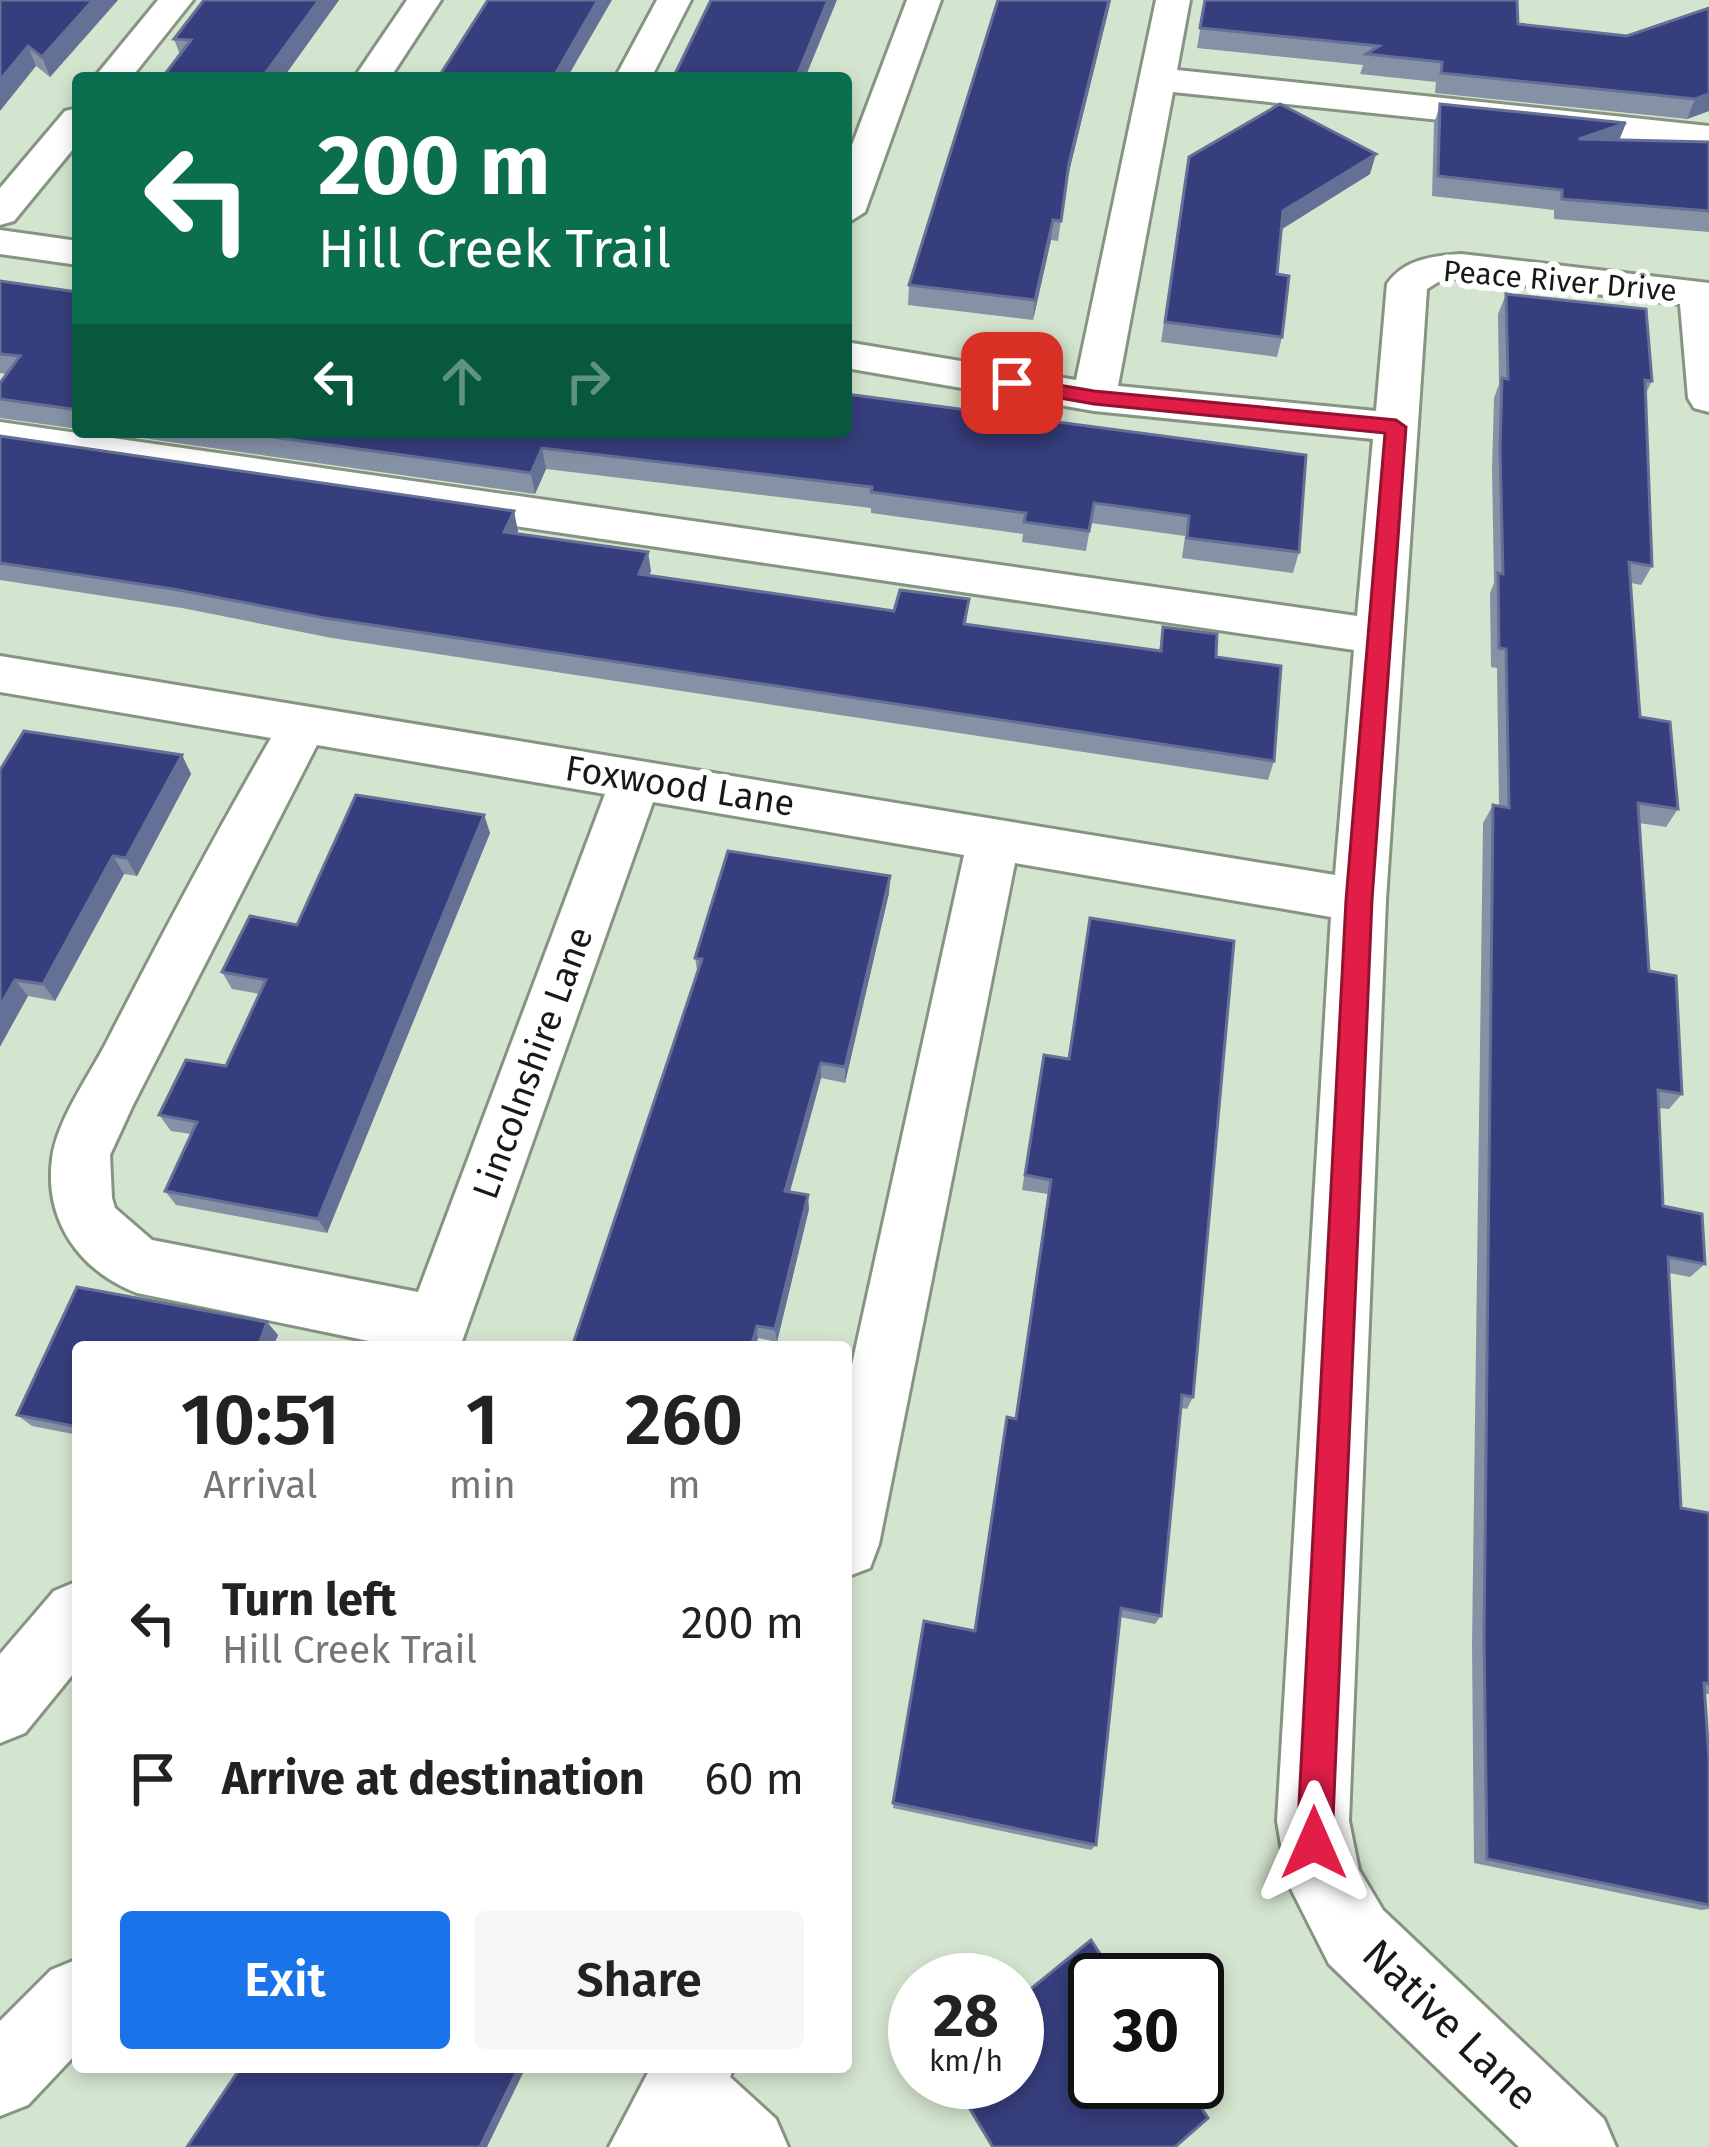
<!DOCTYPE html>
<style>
body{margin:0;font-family:"Fira Sans",sans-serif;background:#f6f6f6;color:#222;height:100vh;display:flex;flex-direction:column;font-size:45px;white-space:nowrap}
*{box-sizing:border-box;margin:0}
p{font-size:39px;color:#767676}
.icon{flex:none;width:66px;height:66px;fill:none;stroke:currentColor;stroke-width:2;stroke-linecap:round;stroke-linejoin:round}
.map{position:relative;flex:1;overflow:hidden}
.sheet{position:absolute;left:72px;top:1341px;width:780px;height:732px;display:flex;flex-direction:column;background:#fff;border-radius:12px;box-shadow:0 6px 18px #0003}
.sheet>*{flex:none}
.hud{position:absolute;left:72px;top:72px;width:780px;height:366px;border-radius:12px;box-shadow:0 6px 18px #0003;background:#0b6e4f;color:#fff;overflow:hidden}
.speed{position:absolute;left:888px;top:1953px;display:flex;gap:24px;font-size:60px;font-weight:700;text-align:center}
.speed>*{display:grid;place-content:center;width:156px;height:156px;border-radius:50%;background:#fff;box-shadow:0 6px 18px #0003;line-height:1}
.speed small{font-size:30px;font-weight:400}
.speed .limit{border:6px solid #111;border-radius:18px;background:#fff;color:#111}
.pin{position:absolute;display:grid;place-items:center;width:102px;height:102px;color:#fff;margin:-51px;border-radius:24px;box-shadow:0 6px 18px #0006}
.me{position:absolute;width:132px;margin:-66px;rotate:0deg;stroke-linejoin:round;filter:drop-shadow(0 0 9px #0008)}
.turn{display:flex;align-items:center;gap:42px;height:252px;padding:0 48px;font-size:54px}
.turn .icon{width:156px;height:156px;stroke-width:2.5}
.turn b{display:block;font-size:84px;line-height:102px}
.lanes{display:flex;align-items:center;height:114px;padding:0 48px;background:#0003;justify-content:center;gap:60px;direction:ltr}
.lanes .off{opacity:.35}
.eta{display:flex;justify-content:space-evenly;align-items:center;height:204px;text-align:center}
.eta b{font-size:72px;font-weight:600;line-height:84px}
.button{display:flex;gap:24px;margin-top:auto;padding:24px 48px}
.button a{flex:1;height:138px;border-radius:12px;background:#1a73e8;color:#fff;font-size:48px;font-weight:600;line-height:138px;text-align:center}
.button a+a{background:#f6f6f6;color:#222}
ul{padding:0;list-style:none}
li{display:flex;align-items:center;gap:36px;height:156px;padding:0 48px}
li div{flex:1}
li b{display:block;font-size:45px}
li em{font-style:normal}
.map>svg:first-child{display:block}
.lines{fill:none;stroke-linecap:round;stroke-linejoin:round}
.minor-casing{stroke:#869582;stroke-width:6}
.minor{fill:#fff;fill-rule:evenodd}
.wall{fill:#8592a6}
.shaded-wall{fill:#657096}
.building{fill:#363e7d;stroke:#657096;stroke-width:3}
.route{fill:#e11d48;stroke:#92132f;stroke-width:3}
.labels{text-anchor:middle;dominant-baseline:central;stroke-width:12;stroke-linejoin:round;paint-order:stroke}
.far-street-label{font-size:30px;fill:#151b14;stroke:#fff}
.street-label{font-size:36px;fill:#151b14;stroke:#fff}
.near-street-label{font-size:42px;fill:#151b14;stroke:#fff}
</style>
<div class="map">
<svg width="1709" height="2147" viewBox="0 0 1709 2147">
<rect width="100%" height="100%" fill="#d4e5cf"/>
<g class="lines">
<g class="minor-casing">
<g id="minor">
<polygon points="158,0 193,0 131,78 94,78"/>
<polygon points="407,0 441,0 390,78 354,78"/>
<polygon points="657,0 691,0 651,78 615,78"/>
<polygon points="907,0 941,0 865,212 846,224 846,161"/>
<path d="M 1156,0 L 1190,0 L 1177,70 L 1709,126 L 1709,148 L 1173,92 L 1118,386 L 1376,411 L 1387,284 C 1404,259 1433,256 1461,254 L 1709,283 L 1709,412 L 1694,408 L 1688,398 L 1680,304 L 1461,278 L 1443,279 L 1427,289 L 1386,900 L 1349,1821 L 1359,1870 L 1383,1910 L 1604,2119 L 1616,2147 L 1519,2147 L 1329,1964 L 1287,1881 L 1277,1821 L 1331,917 L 1015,863 L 879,1544 L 870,1568 L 846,1577 L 846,1392 L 964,855 L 653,802 L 460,1347 L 398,1347 L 137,1293 C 80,1271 44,1221 52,1159 C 56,1122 89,1076 106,1043 C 159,940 213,838 271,738 L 0,692 L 0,656 L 1335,875 L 1354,650 L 0,450 L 0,422 L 1357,616 L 1373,439 L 1094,411 L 846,368 L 846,342 L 1076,380 ZM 317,745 L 605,794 L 418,1292 L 152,1240 L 115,1208 L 112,1198 L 110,1155 L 133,1105 Z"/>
<polygon points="78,108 78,143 14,221 0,225 0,188 65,111"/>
<polygon points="0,230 78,241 78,265 0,254"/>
<polygon points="78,1581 78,1668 25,1733 0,1743 0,1654 54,1591"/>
<polygon points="78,1959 78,2052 28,2105 0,2116 0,2021 51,1970"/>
<polygon points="651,2067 734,2067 730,2077 776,2119 788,2147 609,2147"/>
</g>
</g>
<use href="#minor" class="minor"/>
</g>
<g class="wall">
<polygon points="0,0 118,0 50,77 36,66"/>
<polygon points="204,0 339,0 283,78 180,55 174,39"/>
<polygon points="998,0 1111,0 1066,184 1058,241 1051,240 1033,320 908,305 909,285"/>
<polygon points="1205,0 1518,24 1627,36 1709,8 1709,111 1687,119 1435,93 1436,82 1360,74 1363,65 1197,48"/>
<polygon points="1440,104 1626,123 1619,140 1709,142 1709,232 1554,219 1554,210 1432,196 1434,124"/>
<polygon points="1189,157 1370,174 1281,229 1277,274 1282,337 1277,357 1161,342"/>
<polygon points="0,281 78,292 78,429 0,418 0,383 7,374 0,373"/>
<polygon points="1506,294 1652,381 1645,395 1652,566 1641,585 1631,583 1640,717 1678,809 1666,827 1639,823 1649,971 1682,1094 1669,1109 1659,1108 1663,1206 1705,1264 1690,1277 1669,1273 1681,1508 1709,1513 1709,1694 1704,1694 1709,1759 1709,1909 1701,1910 1474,1863 1472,1645 1483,823 1493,805 1499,806 1497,668 1491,667 1490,593 1494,583 1492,468 1494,398 1499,384 1498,314"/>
<polygon points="846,394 1299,552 1293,573 1182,558 1185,536 1091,523 1086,551 1022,542 1023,534 871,513 871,508 546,469 535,494 100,432 846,432"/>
<polygon points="0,436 518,531 517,534 651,571 649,576 894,611 969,599 966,624 1159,651 1163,627 1216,657 1274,761 1268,780 332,638 182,608 0,580"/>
<polygon points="182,755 191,774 137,876 124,874 55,1001 28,996 0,1047 0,770"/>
<polygon points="484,815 490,833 327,1233 176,1205 165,1191 191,1134 171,1131 159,1115 226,1066 260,994 232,989 222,972 297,925"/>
<polygon points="890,876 889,893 845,1083 821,1078 790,1192 809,1209 777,1342 758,1338 695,958"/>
<polygon points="1090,918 1193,1397 1187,1409 1181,1408 1161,1616 1155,1624 1120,1617 1096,1845 1091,1850 893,1808 924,1621 974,1631 1004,1429 1007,1417 1015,1418 1048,1194 1022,1190 1041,1071 1068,1059"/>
<polygon points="77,1287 267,1322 278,1335 273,1347 78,1347 78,1435 32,1426 17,1415"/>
<polygon points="1091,1940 1175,2147 991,2147 952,2082 1017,2082 1017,1998"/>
</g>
<g class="shaded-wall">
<polygon points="93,0 118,0 50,77 42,57"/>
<polygon points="319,0 339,0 283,78 262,78"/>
<polygon points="598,0 612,0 567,78 553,78"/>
<polygon points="828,0 837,0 805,78 796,78"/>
<polygon points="1109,0 1111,0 1066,184 1058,241 1069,163"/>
<polygon points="28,46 36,66 0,111 0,80"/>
<polygon points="1709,94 1709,111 1687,119 1695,99"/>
<polygon points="1626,123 1618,143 1579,139"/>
<polygon points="1376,154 1370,174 1279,231 1283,211"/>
<polygon points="1053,220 1051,240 1033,320 1035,300"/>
<polygon points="542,448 546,469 535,494 531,473"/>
<polygon points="514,511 518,531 509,552 504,532"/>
<polygon points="648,552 651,571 642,594 639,574"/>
<polygon points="182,755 191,774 137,876 126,858"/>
<polygon points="484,815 490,833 327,1233 318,1219"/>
<polygon points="113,856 124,874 55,1001 43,984"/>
<polygon points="890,876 889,893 845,1083 845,1067"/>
<polygon points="15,980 28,996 0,1046 0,1006"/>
<polygon points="821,1063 821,1078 786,1205 785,1191"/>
<polygon points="808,1195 809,1209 777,1342 775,1329"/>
<polygon points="267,1322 278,1335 273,1347 258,1347"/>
<polygon points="757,1326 758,1338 756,1347 751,1347"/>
<polygon points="519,2067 526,2067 487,2147 480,2147"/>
</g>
<g class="building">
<polygon points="0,0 93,0 42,57 28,46 0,80"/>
<polygon points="204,0 319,0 262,78 162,78 191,40 174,39"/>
<polygon points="488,0 598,0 553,78 438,78"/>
<polygon points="711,0 828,0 796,78 673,78"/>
<polygon points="998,0 1109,0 1069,163 1061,221 1053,220 1035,300 909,285"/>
<polygon points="1205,0 1517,0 1518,24 1627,36 1709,8 1709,94 1695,99 1441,73 1442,62 1366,54 1379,46 1200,28"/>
<polygon points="1280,104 1376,154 1283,211 1277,274 1289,276 1282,337 1165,322 1189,157"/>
<polygon points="1440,104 1626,123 1579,139 1709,142 1709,211 1562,199 1562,190 1438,176"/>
<polygon points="0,281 78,292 78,410 0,399 0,383 20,356 0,354"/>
<polygon points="1506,294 1646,309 1652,381 1645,380 1652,566 1629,562 1640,717 1670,722 1678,809 1638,803 1649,971 1676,976 1682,1094 1658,1090 1663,1206 1702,1214 1705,1264 1668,1257 1681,1508 1709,1513 1709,1684 1704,1683 1709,1759 1709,1905 1487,1859 1484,1637 1493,805 1509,808 1506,649 1499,648 1498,573 1503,574 1500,448 1502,378 1508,379"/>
<polygon points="846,394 1306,455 1299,552 1187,538 1189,516 1094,503 1089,531 1024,522 1026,513 871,492 872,487 542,448 531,473 237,432 846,432"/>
<polygon points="0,436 514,511 504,532 648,552 639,574 894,611 900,590 969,599 964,624 1161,651 1163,627 1217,634 1216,657 1281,666 1274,761 325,618 173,589 0,563"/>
<polygon points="24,731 182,755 126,858 113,856 43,984 15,980 0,1006 0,770"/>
<polygon points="356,795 484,815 318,1219 165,1191 197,1122 159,1115 186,1060 226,1066 266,980 222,972 250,916 297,925"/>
<polygon points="728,851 890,876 845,1067 821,1063 785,1191 808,1195 775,1329 757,1326 751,1347 572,1347 702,959 695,958"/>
<polygon points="1090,918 1234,941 1193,1397 1182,1395 1161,1616 1121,1608 1096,1845 893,1803 924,1621 975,1631 1007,1417 1016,1419 1051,1180 1025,1175 1044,1055 1069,1059"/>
<polygon points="77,1287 267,1322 258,1347 78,1347 78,1427 17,1415"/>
<polygon points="1091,1940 1117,1980 1095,1980 1095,2082 1184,2082 1208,2118 1175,2147 993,2147 954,2082 1017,2082 1017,2000"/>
<polygon points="241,2067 519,2067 480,2147 187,2147"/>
</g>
<polygon class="route" points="1012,377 1094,391 1396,420 1406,427 1372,900 1332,1843 1327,1855 1314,1860 1302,1855 1297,1843 1346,900 1385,433 1094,404 1004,388 1001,383"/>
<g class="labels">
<g class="far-street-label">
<text transform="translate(1560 281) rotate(5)">Peace River Drive</text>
</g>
<g class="street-label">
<text transform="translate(680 786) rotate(9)">Foxwood Lane</text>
<text transform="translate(533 1063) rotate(-70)">Lincolnshire Lane</text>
</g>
<g class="near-street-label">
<text transform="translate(1450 2025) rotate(44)">Native Lane</text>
</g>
</g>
</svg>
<div class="speed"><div>28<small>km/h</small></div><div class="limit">30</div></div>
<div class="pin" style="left:1012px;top:383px;background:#d93025"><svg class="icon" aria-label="arrive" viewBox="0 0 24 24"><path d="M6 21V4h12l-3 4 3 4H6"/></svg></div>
<svg class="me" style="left:1314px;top:1843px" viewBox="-20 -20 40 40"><path d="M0-17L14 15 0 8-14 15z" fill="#e11d48" stroke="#fff" stroke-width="4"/></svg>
<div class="hud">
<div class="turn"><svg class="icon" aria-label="left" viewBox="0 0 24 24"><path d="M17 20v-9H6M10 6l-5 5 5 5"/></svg><div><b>200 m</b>Hill Creek Trail</div></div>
<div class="lanes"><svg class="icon" aria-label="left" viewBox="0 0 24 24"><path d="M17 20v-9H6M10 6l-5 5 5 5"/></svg><svg class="icon off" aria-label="ahead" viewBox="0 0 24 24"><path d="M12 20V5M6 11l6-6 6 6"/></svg><svg class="icon off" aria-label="right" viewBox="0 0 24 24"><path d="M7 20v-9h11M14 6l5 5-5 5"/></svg></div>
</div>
<section class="sheet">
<div class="eta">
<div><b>10:51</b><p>Arrival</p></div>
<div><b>1</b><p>min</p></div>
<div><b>260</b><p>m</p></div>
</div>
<ul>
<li><svg class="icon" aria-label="left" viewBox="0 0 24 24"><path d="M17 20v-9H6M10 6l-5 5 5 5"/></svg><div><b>Turn left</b><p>Hill Creek Trail</p></div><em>200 m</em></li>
<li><svg class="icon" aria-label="arrive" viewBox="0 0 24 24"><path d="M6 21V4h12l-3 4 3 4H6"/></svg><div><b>Arrive at destination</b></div><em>60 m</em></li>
</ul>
<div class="button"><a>Exit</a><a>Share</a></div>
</section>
</div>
